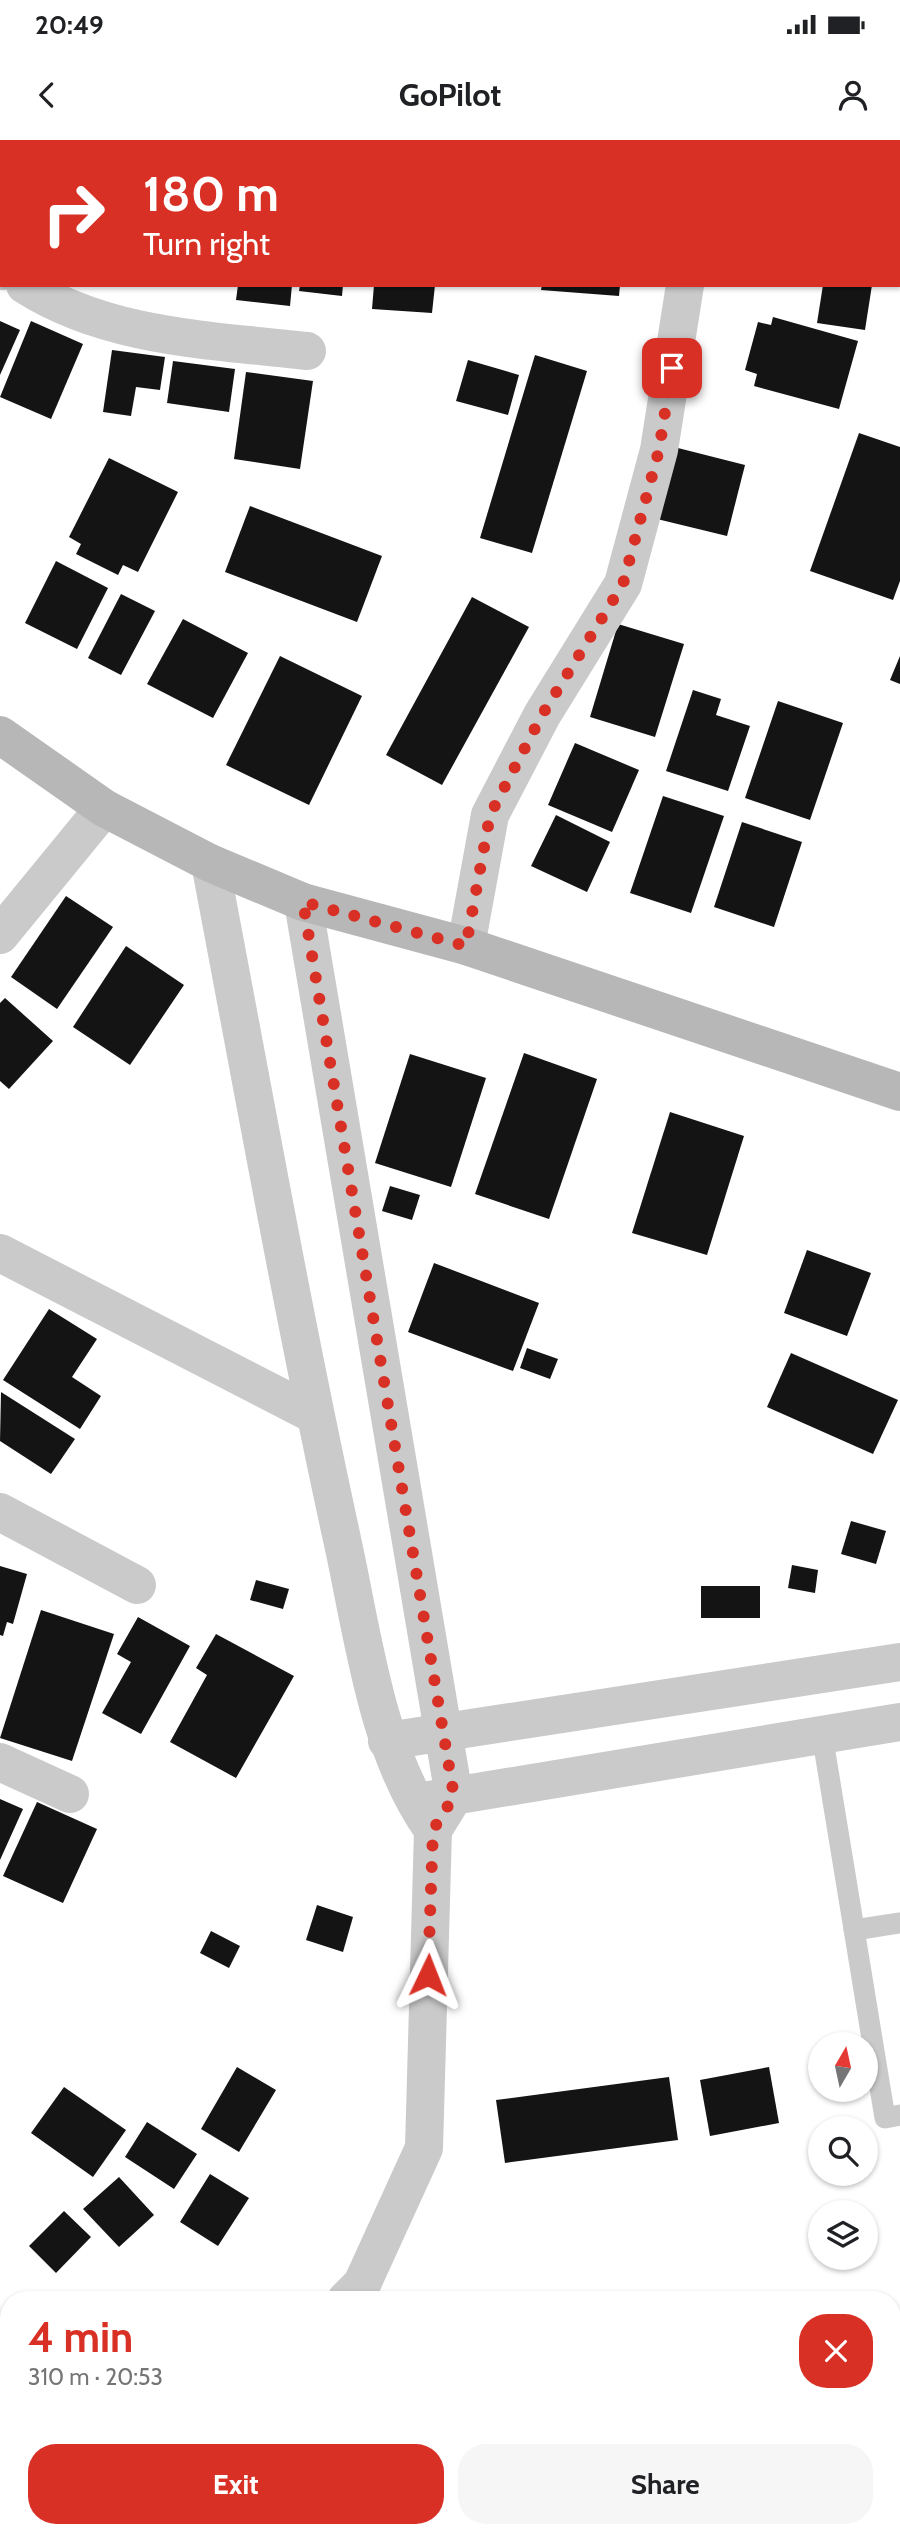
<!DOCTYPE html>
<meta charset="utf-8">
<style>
body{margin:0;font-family:Cabin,sans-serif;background:#f6f6f6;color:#202124;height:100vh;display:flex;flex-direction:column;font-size:26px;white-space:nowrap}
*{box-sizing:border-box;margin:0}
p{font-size:23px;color:#757577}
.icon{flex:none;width:38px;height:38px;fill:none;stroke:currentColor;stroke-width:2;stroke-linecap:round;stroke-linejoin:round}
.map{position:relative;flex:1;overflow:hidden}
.drawer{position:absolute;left:0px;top:2151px;width:901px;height:247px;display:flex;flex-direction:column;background:#fff;border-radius:28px 28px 0 0;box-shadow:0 2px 5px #0004}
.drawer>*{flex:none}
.banner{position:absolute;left:0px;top:0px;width:901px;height:147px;box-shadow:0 2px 5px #0004;background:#d93025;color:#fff;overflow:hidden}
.needle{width:46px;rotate:9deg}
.tools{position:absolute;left:808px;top:1892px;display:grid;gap:14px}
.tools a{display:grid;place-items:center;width:70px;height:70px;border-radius:50%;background:#fff;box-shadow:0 2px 5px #0004;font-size:35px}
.pin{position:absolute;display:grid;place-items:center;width:60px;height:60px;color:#fff;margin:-30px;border-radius:14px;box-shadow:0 4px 10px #0006}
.me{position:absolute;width:77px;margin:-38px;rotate:2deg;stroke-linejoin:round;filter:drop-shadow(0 0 5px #0008)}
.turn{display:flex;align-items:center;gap:24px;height:147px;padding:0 28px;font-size:32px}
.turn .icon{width:91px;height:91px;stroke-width:2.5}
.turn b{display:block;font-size:49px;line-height:60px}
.round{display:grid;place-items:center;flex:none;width:74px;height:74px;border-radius:28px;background:#f6f6f6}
.summary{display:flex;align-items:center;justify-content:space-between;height:119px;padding:0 28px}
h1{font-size:42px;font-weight:700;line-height:52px;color:#d93025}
.cta{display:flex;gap:14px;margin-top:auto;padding:14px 28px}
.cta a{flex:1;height:80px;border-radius:28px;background:#d93025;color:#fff;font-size:28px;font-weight:700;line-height:80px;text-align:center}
.cta a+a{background:#f6f6f6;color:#202124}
.status{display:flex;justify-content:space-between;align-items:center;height:49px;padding:0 35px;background:#fff;direction:ltr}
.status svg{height:19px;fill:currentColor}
header{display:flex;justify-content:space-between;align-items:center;height:91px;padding:0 28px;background:#fff;font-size:32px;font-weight:700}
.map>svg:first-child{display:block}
.building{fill:#141414}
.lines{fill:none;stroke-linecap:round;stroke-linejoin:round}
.lane{stroke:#cacaca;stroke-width:21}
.street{stroke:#cacaca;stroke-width:38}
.secondary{stroke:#b7b7b7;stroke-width:38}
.rail-casing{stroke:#828282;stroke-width:8}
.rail{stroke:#fff;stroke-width:5;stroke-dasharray:16;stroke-linecap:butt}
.route{stroke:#d93025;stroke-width:12;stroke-dasharray:0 21.6}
</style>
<div class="status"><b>20:49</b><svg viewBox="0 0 49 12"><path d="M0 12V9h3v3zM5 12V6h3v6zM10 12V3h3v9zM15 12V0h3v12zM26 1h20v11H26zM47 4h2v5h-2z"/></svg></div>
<header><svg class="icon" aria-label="back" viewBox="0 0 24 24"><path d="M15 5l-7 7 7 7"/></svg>GoPilot<svg class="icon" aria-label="person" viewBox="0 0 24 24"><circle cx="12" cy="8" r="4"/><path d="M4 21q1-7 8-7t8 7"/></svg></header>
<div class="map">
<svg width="900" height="2396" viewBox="0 0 900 2396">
<rect width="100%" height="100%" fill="#fff"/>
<g class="building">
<polygon points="238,145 292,145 290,166 236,160"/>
<polygon points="300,145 343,145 342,156 299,151"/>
<polygon points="374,145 435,145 432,173 372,169"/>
<polygon points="542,145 620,145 619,156 541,150"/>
<polygon points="823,145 872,145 865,190 817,183"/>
<polygon points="773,177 858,201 839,269 754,246 757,234 745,230 758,182 771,185"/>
<polygon points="0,181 20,190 0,235"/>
<polygon points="31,181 83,204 51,279 0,257"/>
<polygon points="112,210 165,217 160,250 136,247 131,276 103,272"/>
<polygon points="535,215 587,231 532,413 480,398"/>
<polygon points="468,220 519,235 508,275 456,261"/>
<polygon points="173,221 235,229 229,272 167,263"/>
<polygon points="246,232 313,241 300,329 234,319"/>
<polygon points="859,293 900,307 900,441 893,460 810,431"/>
<polygon points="674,307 745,325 727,396 657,379"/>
<polygon points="109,318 178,352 138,432 123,425 118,435 76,414 81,404 69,397"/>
<polygon points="250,366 382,416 357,482 225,432"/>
<polygon points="56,421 108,448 77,509 25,483"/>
<polygon points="121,454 155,471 121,535 88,518"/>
<polygon points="472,457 529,487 442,645 386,615"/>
<polygon points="183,479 248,513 213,578 147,544"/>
<polygon points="618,484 684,504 655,597 590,577"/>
<polygon points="280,516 362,556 309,665 226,625"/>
<polygon points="900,516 900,544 890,540"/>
<polygon points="693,550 721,559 716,575 750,586 728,651 666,631"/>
<polygon points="778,561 843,583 810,680 745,658"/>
<polygon points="575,603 639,630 612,692 548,665"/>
<polygon points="663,656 724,676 691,773 630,753"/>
<polygon points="556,675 610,702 587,752 531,726"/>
<polygon points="742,682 802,702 774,787 714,767"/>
<polygon points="66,756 113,787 57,869 11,837"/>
<polygon points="126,806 184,845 130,925 73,887"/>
<polygon points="5,858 53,901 9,949 0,941 0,863"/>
<polygon points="524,913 597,939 549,1079 475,1054"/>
<polygon points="410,914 486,938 451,1047 375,1023"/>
<polygon points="670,972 744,996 707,1115 632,1093"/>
<polygon points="390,1046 420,1055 412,1080 382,1071"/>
<polygon points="807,1110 871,1133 847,1196 784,1173"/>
<polygon points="434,1123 539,1163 513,1231 408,1192"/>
<polygon points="49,1169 97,1199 72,1237 101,1256 80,1289 3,1240"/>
<polygon points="527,1208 558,1219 550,1239 520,1228"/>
<polygon points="791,1213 898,1260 873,1314 767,1267"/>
<polygon points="1,1252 75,1299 51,1334 0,1301"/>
<polygon points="851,1381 886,1391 876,1424 841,1414"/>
<polygon points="792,1425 818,1430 815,1453 788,1448"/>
<polygon points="0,1426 27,1434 13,1484 7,1482 3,1496 0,1495"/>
<polygon points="256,1440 289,1449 283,1469 250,1460"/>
<rect x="701" y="1446" width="59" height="32"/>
<polygon points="41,1470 114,1494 72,1621 0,1598"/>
<polygon points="138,1477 190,1506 141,1594 102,1573 131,1522 117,1514"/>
<polygon points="216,1494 294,1536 236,1638 170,1602 207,1535 196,1528"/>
<polygon points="0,1659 23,1669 0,1720"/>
<polygon points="37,1662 97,1689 63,1763 3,1736"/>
<polygon points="317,1765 353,1777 343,1812 306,1800"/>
<polygon points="211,1791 240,1806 229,1828 200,1813"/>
<polygon points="237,1927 276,1950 239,2012 201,1989"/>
<polygon points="769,1927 779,1983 710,1996 700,1940"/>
<polygon points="669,1937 678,2000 505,2023 496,1960"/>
<polygon points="64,1947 126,1990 93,2037 31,1993"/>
<polygon points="147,1982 197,2014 174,2049 125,2017"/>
<polygon points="210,2034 249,2058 218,2106 180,2082"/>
<polygon points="119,2037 154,2075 119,2107 83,2069"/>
<polygon points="64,2071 91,2097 56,2133 29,2106"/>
</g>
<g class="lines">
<g class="lane">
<polyline points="822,1594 885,1978 900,1975"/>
<polyline points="854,1790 900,1783"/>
</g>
<g class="street">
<polyline points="0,130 2,131"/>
<path d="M 25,145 C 108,198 211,200 307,211"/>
<path d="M 210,723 C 253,949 293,1175 342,1399 C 363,1494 376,1611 433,1690"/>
<polyline points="303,762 454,1656 433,1690 424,2008 362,2144 346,2160"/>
<polyline points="0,795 104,668"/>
<polyline points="466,806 490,675 542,575 623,444 659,310 685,145"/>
<polyline points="0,1113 315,1275"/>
<polyline points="0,1372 137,1445"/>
<polyline points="387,1601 900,1522"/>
<polyline points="0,1622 70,1654"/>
<polyline points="429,1660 900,1582"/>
<polyline points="0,2288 9,2286"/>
</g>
<polyline class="secondary" points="0,595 104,668 210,723 303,762 466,806 900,952"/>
<g class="rail-casing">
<g id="rail">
<polyline points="892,2306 900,2305"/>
<polyline points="350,2396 394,2389"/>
</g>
</g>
<use href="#rail" class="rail"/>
</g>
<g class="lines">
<polyline class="route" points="428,1835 433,1690 454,1656 303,762 466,806 490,675 542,575 623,444 659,310 672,228"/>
</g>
</svg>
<div class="tools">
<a><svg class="needle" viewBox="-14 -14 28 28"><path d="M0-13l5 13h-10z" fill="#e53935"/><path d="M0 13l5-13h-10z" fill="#757577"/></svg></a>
<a><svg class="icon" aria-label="search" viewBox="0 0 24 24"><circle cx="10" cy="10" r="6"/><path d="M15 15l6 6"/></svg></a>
<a><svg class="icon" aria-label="layers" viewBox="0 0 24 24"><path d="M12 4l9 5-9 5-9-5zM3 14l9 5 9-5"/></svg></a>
</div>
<div class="pin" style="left:672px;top:228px;background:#d93025"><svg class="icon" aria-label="arrive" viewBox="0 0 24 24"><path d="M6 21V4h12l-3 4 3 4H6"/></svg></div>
<svg class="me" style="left:428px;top:1835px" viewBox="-20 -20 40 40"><path d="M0-17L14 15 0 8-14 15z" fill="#d93025" stroke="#fff" stroke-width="4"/></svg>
<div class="banner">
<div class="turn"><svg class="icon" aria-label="right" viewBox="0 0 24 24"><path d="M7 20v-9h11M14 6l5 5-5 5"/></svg><div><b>180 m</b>Turn right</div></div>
</div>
<section class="drawer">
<div class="summary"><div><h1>4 min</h1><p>310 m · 20:53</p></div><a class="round" style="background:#d93025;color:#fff"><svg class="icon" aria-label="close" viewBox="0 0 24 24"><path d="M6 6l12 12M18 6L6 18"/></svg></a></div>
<div class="cta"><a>Exit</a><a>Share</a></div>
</section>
</div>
